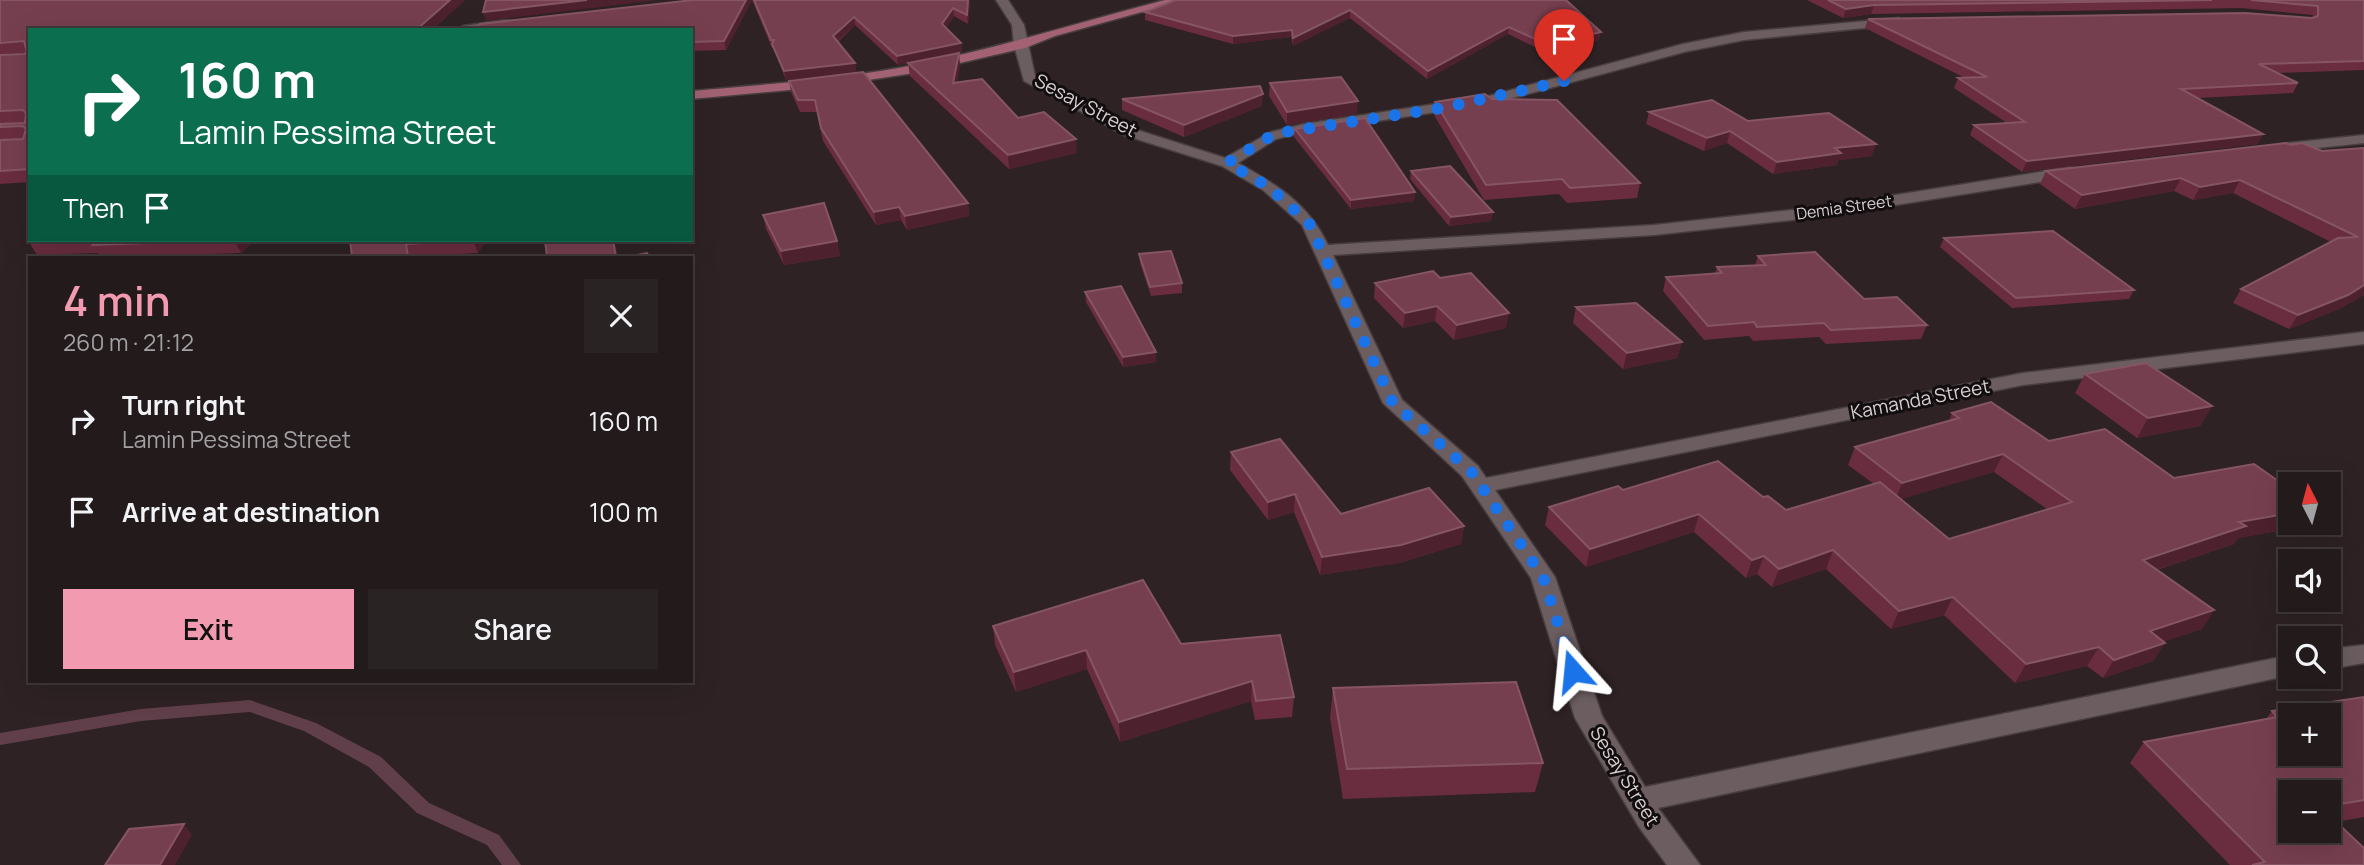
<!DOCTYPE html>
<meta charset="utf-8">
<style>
body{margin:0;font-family:Manrope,sans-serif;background:#2a2324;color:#f1f3f6;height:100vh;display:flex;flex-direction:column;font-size:26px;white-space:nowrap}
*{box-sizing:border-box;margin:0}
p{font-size:23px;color:#a2a1a3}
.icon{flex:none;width:38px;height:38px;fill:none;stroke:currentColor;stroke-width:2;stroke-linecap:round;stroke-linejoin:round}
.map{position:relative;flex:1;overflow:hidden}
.side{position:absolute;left:28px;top:256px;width:665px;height:427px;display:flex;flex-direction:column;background:#221a1b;border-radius:0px;box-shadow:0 7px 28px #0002,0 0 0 2px #3f383a}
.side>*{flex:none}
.banner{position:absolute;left:28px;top:28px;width:665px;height:214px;border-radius:0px;box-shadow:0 7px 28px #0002,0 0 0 2px #3f383a;background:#0b6e4f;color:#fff;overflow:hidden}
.needle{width:46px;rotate:354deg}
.fabs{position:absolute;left:2278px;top:472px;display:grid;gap:14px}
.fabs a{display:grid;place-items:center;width:63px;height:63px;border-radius:0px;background:#221a1b;box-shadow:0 7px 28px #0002,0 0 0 2px #3f383a;font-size:35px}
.pin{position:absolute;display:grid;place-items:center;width:60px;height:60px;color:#fff;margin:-72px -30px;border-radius:50% 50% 50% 0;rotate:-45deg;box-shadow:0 0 7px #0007}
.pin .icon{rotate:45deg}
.me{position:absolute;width:77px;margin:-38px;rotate:342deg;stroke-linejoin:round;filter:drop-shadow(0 0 5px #0008)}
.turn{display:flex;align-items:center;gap:24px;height:147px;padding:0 35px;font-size:32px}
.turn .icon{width:91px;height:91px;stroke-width:2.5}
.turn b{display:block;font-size:49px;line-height:60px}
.then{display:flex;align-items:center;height:66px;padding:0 35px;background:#0003;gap:14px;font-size:26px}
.round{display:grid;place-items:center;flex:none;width:74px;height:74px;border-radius:0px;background:#2a2324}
.head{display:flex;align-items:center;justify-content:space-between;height:119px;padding:0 35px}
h1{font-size:42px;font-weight:600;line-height:52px;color:#f29aaf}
.action{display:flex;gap:14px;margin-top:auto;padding:14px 35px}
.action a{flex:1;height:80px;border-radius:0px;background:#f29aaf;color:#111;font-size:28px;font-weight:600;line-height:80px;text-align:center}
.action a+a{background:#2a2324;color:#f1f3f6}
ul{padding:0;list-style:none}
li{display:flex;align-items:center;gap:21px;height:91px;padding:0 35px}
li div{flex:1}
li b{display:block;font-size:26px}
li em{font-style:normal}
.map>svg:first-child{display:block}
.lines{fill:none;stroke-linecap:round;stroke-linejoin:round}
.stream{fill:#613f4a;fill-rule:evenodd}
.minor-casing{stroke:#483e40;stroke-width:3}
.major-casing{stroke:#483e40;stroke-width:3}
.minor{fill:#6b5d60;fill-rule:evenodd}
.major{fill:#a26273;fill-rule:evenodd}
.wall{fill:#6a2d40;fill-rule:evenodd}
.shaded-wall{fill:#4d212e}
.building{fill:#763f4f;stroke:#855564;stroke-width:2;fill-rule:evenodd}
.route{stroke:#1a73e8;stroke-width:12;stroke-dasharray:0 21.6}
.labels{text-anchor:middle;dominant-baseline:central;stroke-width:6;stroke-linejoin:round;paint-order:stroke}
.far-street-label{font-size:16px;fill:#d7cfd0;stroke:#120d0e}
.street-label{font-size:19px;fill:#d7cfd0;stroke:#120d0e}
</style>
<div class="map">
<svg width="2364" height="865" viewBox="0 0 2364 865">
<rect width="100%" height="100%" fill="#2e2224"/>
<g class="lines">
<polygon class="stream" points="250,700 316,723 381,757 429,803 499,835 521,865 502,865 487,845 417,813 369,767 304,731 250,712 141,721 0,745 0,733 141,709"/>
<g class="minor-casing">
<g id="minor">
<path d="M 996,0 L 1008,0 L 1024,25 L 1035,76 L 1134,129 L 1225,158 L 1271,132 L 1304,124 L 1489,96 L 1683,44 L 1744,32 L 1899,18 L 1901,21 L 1895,25 L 1744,40 L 1684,52 L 1490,104 L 1304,132 L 1276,139 L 1238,163 C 1277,185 1308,203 1328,245 L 1654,225 L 1820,207 L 2071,167 L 2079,172 L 2071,177 L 1820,217 L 1654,235 L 1333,255 L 1402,400 L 1478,466 L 1486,478 L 2023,373 L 2364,332 L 2364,344 L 2023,385 L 1495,490 L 1555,577 L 1602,716 L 1645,787 L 2291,655 L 2291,675 L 1658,808 L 1700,865 L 1667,865 L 1639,827 L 1575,718 L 1531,578 L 1462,476 L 1383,403 L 1302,225 L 1263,190 L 1222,166 L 1124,135 L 1024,81 L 1014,45 L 1012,25 Z"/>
<polygon points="506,20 510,21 510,27 457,30 463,26"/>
<polygon points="2364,135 2364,143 2280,152 2273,148 2280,144"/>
<polygon points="2364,645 2364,663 2329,669 2329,649"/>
</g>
</g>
<g class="major-casing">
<path id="major" d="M 1165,0 L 1185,0 L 1055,36 L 1025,48 L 921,72 L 822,87 L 691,99 L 691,91 C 769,84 847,79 924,63 C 1005,46 1084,21 1165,0 Z"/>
</g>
<use href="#minor" class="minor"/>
<use href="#major" class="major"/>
</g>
<g class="wall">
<polygon points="0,0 465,0 432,30 30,30 30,182 0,184 0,140 23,139 0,139 0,124 25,123 0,123 0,55 24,54 26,53 0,54"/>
<polygon points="693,0 970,0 968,24 954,16 946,28 961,43 962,52 898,65 855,25 838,42 855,63 856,72 786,80 773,48 772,48 752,0 726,50 691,51"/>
<polygon points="1566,0 1599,40 1547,53 1508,34 1427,79 1350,18 1293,46 1291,37 1233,44 1145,20 1145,12"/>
<polygon points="1807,0 2364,0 2364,70 2277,73 2298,83 2293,93 2197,98 2258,144 2022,172 1970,135 1974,125 2007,123 1954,88 1958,78 1965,78 1865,28 1868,19 2312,18 2313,17 2313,15 2241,8 1871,14 1843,18"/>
<polygon points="908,63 960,66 957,83 1077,153 1009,169 910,76"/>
<polygon points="789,81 968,203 969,216 907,230 901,220 876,225 823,141 817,112 800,112 791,92"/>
<polygon points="1270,83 1357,114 1287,125 1269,96"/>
<polygon points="1122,99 1262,106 1184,137 1122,110"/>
<polygon points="1492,99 1640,183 1637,198 1567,203 1559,194 1484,200 1434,115 1435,102"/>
<polygon points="1649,112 1748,121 1872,156 1839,160 1837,165 1773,174 1727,143 1704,151 1646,124"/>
<polygon points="1295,129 1415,192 1414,201 1351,209 1294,137"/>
<polygon points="2291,145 2322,151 2364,148 2364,295 2339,309 2289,329 2233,303 2241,289 2331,242 2233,193 2193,200 2174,191 2075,209 2040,184 2046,171"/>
<polygon points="1411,171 1493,212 1491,221 1449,226 1410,179"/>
<polygon points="763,215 837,241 840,256 784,265 766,229"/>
<polygon points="1944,238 2134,290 2129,299 2012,308 1940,247"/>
<polygon points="31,240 254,240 241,253 119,257 100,257 98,253 37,255 29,242"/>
<polygon points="350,240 487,240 478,253 412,257 352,257"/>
<polygon points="1139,254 1182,283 1182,293 1151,296 1140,263"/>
<polygon points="1758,256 1927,325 1921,339 1826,344 1819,337 1753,341 1749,336 1704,340 1663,291 1666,277 1715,274 1717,267 1755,265"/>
<polygon points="1440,278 1506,328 1454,340 1435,321 1403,328 1374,298 1375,283"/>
<polygon points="1085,292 1156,352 1156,362 1123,367 1086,302"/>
<polygon points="1576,307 1682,342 1677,358 1623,369 1573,323"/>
<polygon points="2085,374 2212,406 2200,426 2137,438 2075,393"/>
<path d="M 1952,413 L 2174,478 L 2305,526 L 2238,538 L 2234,544 L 2157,570 L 2214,610 L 2202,629 L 2164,641 L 2165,643 L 2153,661 L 2103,678 L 2087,666 L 2015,683 L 1944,615 L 1891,629 L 1826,569 L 1772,587 L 1757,574 L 1746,578 L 1694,532 L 1586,567 L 1545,525 L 1549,507 L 1623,490 L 1763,497 L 1786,510 L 1874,484 L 1848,465 L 1855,447 L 1949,421 ZM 1994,472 L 2047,509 L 1949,539 L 1900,499 Z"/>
<polygon points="1231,452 1341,514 1464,526 1461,544 1399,563 1320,575 1294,512 1268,520 1230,470"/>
<polygon points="993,626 1181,644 1294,697 1292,717 1255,720 1251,701 1120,742 1087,669 1016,692 995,645"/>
<polygon points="1333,688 1543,763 1535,792 1343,799 1330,718"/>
<path d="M 2364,697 L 2364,817 L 2336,822 L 2364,865 L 2230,865 L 2130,763 L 2144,742 L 2266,719 L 2272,711 ZM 2329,793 L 2329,831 L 2291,831 Z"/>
</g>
<g class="shaded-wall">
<polygon points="450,0 465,0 432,30 416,30"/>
<polygon points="587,0 658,0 486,21 483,12"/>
<polygon points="746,0 752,0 726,50 724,41"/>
<polygon points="968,0 970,0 968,24 967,15"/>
<polygon points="1874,5 1871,14 1843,18 1846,9"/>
<polygon points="953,8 954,16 943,33 942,24"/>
<polygon points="1350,10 1350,18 1293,46 1293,38"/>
<polygon points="854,17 855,25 834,44 833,36"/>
<polygon points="1509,27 1508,34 1427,79 1428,71"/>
<polygon points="1292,30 1291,37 1233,44 1233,36"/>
<polygon points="1601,32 1599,40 1547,53 1548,45"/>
<polygon points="961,43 962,52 898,65 897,56"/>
<polygon points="959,53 960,66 955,97 953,83"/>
<polygon points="855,63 856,72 786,80 784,71"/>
<polygon points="1263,94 1262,106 1184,137 1184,125"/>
<polygon points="1358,101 1357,114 1287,125 1287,112"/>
<polygon points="1730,131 1727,143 1704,151 1707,138"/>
<polygon points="2263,134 2258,144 2022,172 2027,161"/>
<polygon points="1076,139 1077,153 1009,169 1008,155"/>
<polygon points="1876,144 1872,156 1839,160 1837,165 1773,174 1777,162 1835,148"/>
<polygon points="2181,178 2174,191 2075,209 2082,195"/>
<polygon points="2240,180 2233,193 2193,200 2200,187"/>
<polygon points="1415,192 1414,201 1351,209 1351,200"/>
<polygon points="968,203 969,216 907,230 905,216"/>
<polygon points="899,207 901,220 876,225 874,212"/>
<polygon points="1493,212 1491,221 1449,226 1451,217"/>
<polygon points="234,240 254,240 241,253"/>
<polygon points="473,240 487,240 478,253"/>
<polygon points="613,240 615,240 618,257 616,257"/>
<polygon points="837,241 840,256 784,265 781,251"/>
<polygon points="2364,285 2364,295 2339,309 2289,329 2298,315"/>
<polygon points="1437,306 1435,321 1403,328 1405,313"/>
<polygon points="1509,313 1506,328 1454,340 1457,325"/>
<polygon points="1682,342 1677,358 1623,369 1627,353"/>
<polygon points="1156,352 1156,362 1123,367 1123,357"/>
<polygon points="2212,406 2200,426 2137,438 2148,418"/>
<polygon points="2003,454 1994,472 1895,501 1902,483"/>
<polygon points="1295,494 1294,512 1268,520 1268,502"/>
<polygon points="2291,513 2291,523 2307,523 2305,526 2238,538 2234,544 2132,578 2143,560 2239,522"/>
<polygon points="1699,514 1694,532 1586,567 1590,549"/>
<polygon points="1464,526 1461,544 1399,563 1320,575 1322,557"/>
<polygon points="1833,550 1826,569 1772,587 1779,569"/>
<polygon points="1764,556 1757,574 1746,578 1752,560"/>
<polygon points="1953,597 1944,615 1891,629 1899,611"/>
<polygon points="2214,610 2202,629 2139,650 2150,631"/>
<polygon points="2165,643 2153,661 2103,678 2114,660"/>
<polygon points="2099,647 2087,666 2015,683 2026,664"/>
<polygon points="1086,650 1087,669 1016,692 1014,672"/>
<polygon points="1252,681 1251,701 1120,742 1119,722"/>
<polygon points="184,824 192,835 175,865 160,865"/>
</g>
<g class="building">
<polygon points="0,0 450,0 416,30 30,30 30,169 0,171 0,140 23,139 26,129 23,126 0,127 0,124 25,123 26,113 23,110 0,111 0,55 24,54 27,52 24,41 0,43"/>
<polygon points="486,0 587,0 483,12"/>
<polygon points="693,0 746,0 724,41 691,42 691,30 478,30 480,24"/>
<polygon points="754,0 968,0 967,15 953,8 942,24 961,43 897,56 854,17 833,36 855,63 784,71 772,44 774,40 771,40"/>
<polygon points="1176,0 1566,0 1601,32 1548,45 1509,27 1428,71 1350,10 1293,38 1292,30 1233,36 1145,12"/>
<polygon points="1828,0 2212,0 1874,5 1846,9"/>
<polygon points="2251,0 2364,0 2364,61 2259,64 2298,83 2181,89 2263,134 2027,161 1974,125 2025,122 1958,78 1987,77 1868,19 2245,13 2312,18 2318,16 2318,6"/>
<polygon points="959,53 953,83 982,79 1018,118 1044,112 1076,139 1008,155 908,63"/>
<polygon points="863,72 968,203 905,216 899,207 874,212 821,128 815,100 798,100 789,81"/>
<polygon points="1341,77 1358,101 1287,112 1270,83"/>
<polygon points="1260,86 1263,94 1184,125 1122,99"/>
<polygon points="1485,94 1492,99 1557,100 1640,183 1570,188 1562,179 1486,185 1435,102"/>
<polygon points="1712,100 1748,121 1829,113 1876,144 1835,148 1841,153 1777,162 1730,131 1707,138 1649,112"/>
<polygon points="1365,118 1415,192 1351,200 1295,129"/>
<polygon points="2286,143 2291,145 2302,143 2322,151 2364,148 2364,285 2348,295 2298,315 2241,289 2338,238 2358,237 2240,180 2200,187 2181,178 2082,195 2046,171"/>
<polygon points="1450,166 1493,212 1451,217 1411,171"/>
<polygon points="824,203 837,241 781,251 763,215"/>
<polygon points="2053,231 2134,290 2016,298 1944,238"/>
<polygon points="31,240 234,240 93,245 99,240 29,242"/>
<polygon points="350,240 474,240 406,244 408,257 352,257"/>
<polygon points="545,240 613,240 616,257 547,257"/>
<polygon points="1171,251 1182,283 1150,287 1139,254"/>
<polygon points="1815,252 1864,299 1897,297 1927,325 1831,330 1824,323 1757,327 1754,322 1708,326 1666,277 1722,273 1717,267 1766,265 1758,256"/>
<polygon points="647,253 649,257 626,257"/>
<polygon points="1433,271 1440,278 1471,273 1509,313 1457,325 1437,306 1405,313 1375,283"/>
<polygon points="1121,286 1156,352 1123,357 1085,292"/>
<polygon points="1636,303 1682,342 1627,353 1576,307"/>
<polygon points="2146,363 2212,406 2148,418 2085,374"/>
<polygon points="1991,402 2049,441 2105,429 2174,478 2254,464 2291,490 2291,513 2239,522 2246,526 2143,560 2214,610 2150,631 2165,643 2114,660 2099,647 2026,664 1953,597 1899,611 1833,550 1779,569 1764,556 1752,560 1699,514 1590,549 1549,507 1618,486 1623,490 1718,461 1763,497 1768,496 1786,510 1880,482 1949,539 2072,502 2003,454 1902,483 1855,447 1959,418 1952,413"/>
<polygon points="1280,439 1341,514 1429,488 1464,526 1401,545 1322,557 1295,494 1268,502 1231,452"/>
<polygon points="1143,580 1181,644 1280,635 1294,697 1256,701 1252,681 1119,722 1086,650 1014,672 993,626"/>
<polygon points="1516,682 1543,763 1347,769 1333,688"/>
<path d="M 2364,697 L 2364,800 L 2329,806 L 2329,793 L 2291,793 L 2291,831 L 2329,831 L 2329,815 L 2364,848 L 2364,865 L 2252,865 L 2265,862 L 2144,742 L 2277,717 L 2272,711 ZM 2291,716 L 2329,716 L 2329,754 L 2291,754 Z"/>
<polygon points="184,824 160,865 105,865 129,829"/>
</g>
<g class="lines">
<polyline class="route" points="1564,81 1443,108 1284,132 1271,136 1227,163 1269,187 1309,223 1393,403 1471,471 1543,577 1573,671"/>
</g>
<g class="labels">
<g class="far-street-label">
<text transform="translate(1844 207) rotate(-8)">Demia Street</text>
</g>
<g class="street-label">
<text transform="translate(1086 105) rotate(28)">Sesay Street</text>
<text transform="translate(1920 399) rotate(-11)">Kamanda Street</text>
<text transform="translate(1625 776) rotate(58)">Sesay Street</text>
</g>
</g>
</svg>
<div class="fabs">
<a><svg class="needle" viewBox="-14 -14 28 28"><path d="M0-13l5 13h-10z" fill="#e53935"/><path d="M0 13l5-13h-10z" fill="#a2a1a3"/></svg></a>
<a><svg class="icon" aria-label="sound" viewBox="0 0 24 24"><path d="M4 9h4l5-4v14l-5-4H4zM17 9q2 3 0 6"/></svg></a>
<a><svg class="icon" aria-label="search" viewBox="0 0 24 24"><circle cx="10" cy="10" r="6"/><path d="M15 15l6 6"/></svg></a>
<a>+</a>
<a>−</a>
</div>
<div class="pin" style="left:1564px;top:81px;background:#d93025"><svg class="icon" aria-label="arrive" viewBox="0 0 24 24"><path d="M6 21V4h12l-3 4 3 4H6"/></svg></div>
<svg class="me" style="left:1573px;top:671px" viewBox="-20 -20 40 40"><path d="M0-17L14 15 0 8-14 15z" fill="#1a73e8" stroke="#fff" stroke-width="4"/></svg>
<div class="banner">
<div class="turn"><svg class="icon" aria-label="right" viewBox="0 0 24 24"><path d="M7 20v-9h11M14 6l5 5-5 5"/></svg><div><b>160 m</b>Lamin Pessima Street</div></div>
<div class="then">Then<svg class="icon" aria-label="arrive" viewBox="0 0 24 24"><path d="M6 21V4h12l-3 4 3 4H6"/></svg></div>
</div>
<section class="side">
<div class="head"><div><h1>4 min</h1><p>260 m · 21:12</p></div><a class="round"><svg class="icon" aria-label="close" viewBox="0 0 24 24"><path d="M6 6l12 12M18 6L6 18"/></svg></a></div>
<ul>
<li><svg class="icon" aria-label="right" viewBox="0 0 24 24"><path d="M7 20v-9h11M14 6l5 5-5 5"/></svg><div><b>Turn right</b><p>Lamin Pessima Street</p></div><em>160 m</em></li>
<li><svg class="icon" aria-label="arrive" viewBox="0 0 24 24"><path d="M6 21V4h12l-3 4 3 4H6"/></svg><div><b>Arrive at destination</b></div><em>100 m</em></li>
</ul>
<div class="action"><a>Exit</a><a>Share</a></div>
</section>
</div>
